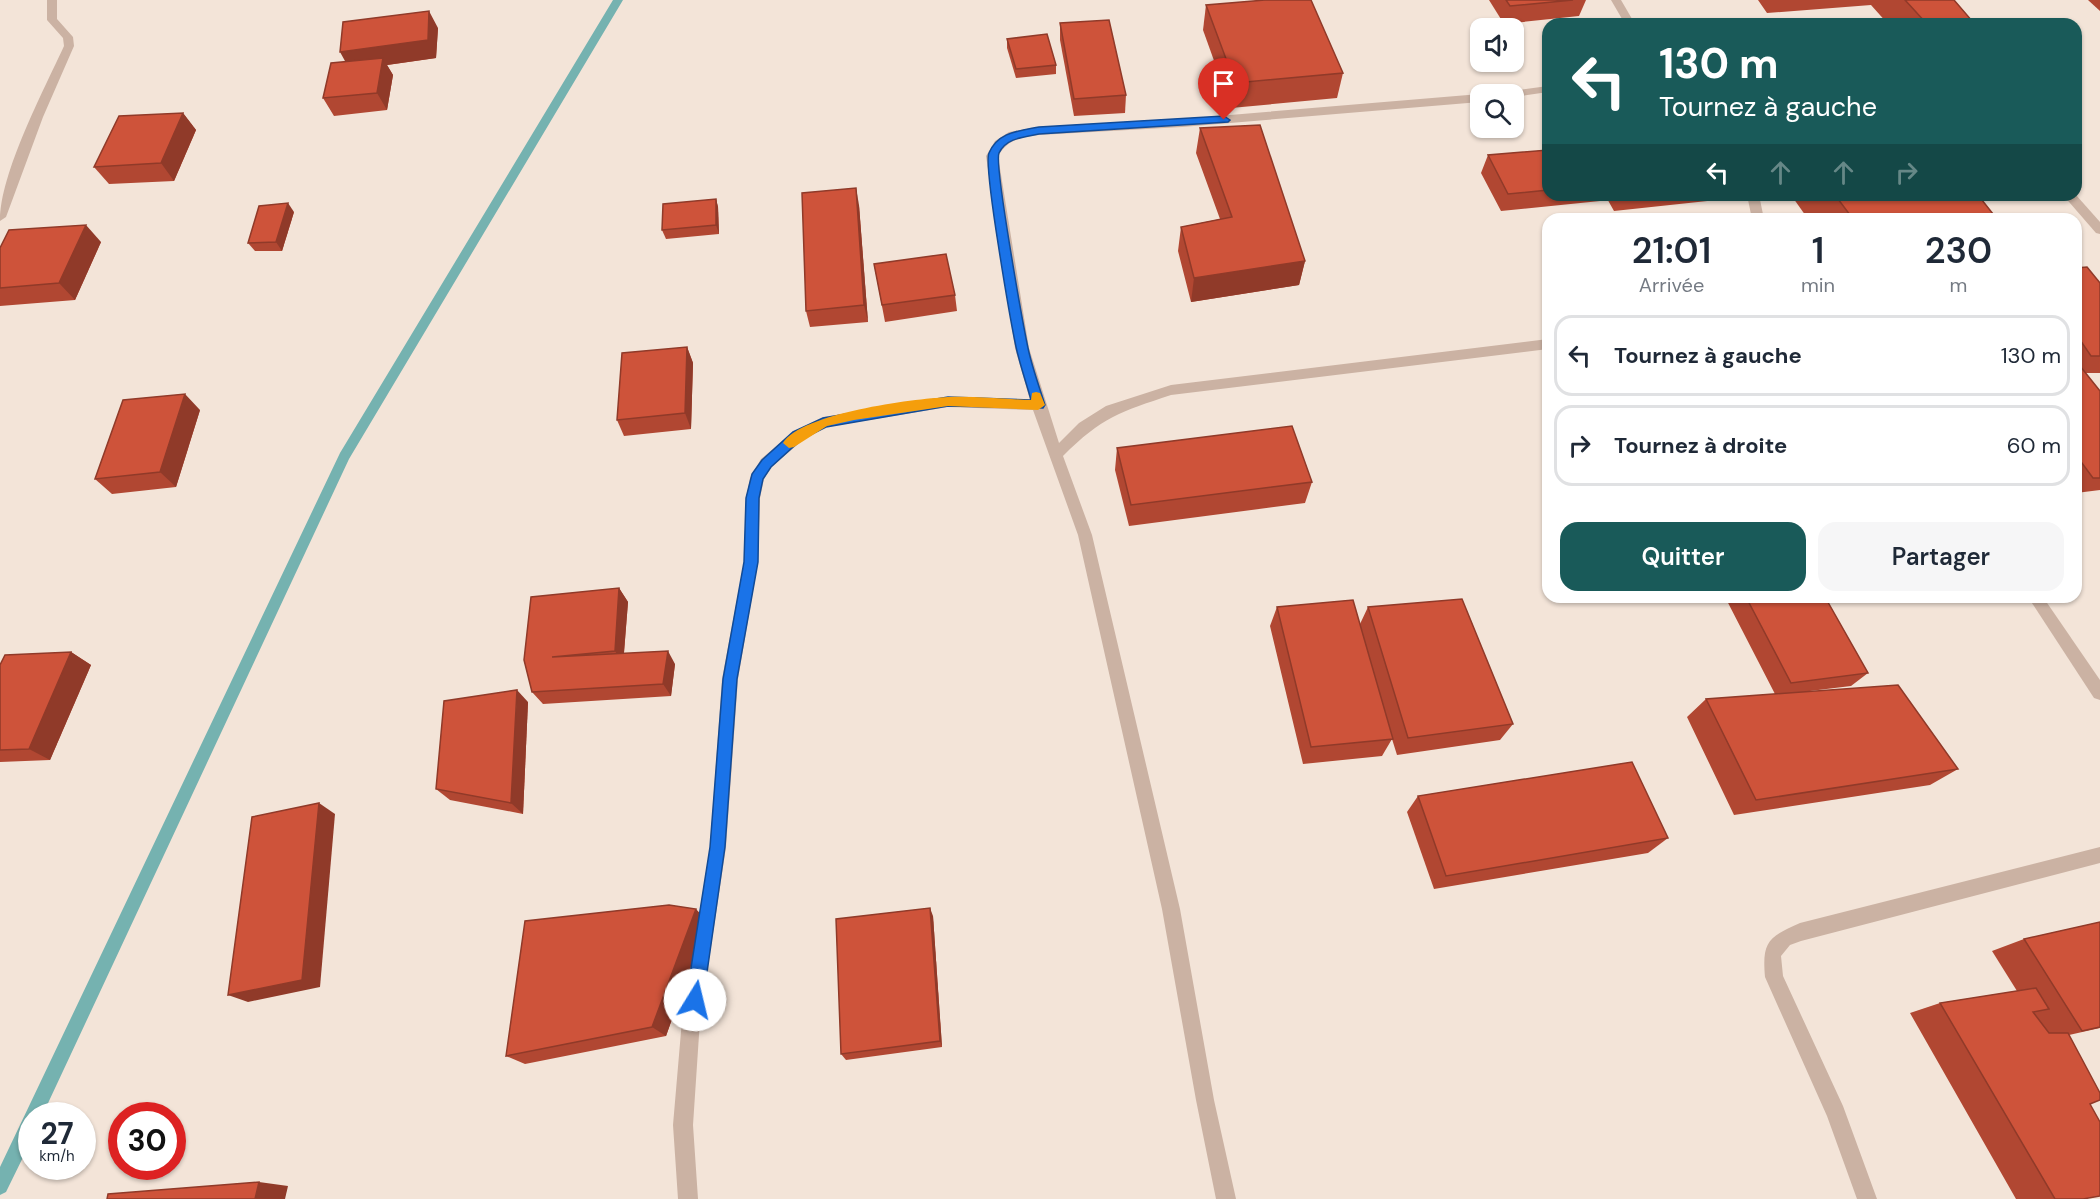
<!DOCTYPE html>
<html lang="fr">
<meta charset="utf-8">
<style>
body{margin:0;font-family:"DM Sans",sans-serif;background:#f6f6f7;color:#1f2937;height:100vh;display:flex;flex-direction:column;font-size:22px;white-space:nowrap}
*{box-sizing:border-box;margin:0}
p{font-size:20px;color:#747a83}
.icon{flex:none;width:33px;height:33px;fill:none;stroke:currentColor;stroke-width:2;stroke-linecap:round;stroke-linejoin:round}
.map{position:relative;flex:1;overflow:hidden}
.details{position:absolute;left:1542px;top:213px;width:540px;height:390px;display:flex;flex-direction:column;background:#fff;border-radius:18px;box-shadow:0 2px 4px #0004}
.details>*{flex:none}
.hud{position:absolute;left:1542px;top:18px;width:540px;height:183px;border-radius:18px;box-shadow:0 2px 4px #0004;background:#195a59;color:#fff;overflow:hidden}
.buttons{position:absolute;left:1470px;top:18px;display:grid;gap:12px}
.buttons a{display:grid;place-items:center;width:54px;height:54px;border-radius:12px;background:#fff;box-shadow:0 2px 4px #0004;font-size:30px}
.speed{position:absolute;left:18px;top:1102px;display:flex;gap:12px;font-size:30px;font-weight:700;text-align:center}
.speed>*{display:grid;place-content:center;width:78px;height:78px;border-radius:50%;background:#fff;box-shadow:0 2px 4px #0004;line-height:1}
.speed small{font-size:15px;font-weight:400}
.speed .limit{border:9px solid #d22;background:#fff;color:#111}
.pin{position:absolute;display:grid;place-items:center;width:51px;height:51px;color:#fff;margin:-62px -26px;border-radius:50% 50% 50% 0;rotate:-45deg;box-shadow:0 0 6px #0007}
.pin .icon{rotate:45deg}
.me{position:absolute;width:66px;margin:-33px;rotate:9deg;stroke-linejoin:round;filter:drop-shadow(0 0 4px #0008)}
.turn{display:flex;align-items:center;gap:21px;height:126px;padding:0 18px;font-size:27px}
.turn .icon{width:78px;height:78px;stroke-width:2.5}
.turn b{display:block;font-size:42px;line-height:51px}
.lanes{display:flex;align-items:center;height:57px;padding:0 18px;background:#0003;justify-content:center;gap:30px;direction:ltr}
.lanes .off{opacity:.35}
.eta{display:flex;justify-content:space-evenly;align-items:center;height:102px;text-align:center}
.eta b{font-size:36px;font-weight:600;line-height:42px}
.primary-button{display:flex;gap:12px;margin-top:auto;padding:12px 18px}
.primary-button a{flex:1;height:69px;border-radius:18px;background:#195a59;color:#fff;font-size:24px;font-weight:600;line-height:69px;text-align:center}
.primary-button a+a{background:#f6f6f7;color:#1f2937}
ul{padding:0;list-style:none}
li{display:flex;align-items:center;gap:18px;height:81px;margin:0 12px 9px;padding:0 6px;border:3px solid #e0e1e3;border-radius:18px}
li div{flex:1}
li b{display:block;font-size:22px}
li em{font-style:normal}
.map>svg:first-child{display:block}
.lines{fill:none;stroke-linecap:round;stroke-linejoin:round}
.stream{fill:#75b2b0;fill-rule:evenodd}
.minor{fill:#cbb2a3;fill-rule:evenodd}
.wall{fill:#b14732}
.shaded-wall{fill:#903a29}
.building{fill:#ce533a;stroke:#903a29;stroke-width:1.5}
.route{fill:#1a73e8;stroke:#114b97;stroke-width:1.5}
.slow{fill:#f59e0b}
</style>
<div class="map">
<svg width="2100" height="1199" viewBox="0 0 2100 1199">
<rect width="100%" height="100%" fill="#f3e4d8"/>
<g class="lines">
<polygon class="stream" points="613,0 623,0 349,459 42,1116 32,1116 32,1139 6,1192 0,1195 0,1167 340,453"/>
<g class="minor">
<path d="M 47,0 L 57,0 L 57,19 L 73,37 L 74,46 L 43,117 L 6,217 L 0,221 C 0,173 43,92 64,46 L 63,38 L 47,20 Z"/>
<polygon points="1611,0 1621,0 1635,24 1625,24"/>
<polygon points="1548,86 1548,92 1514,97 1514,94 1504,94 1510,91"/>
<path d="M 1480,94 L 1480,102 L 1182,127 L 1039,135 C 1021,137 1008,139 998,156 L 1029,348 L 1059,443 L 1079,423 L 1106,406 L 1171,385 L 1548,339 L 1548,349 L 1171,395 C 1120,412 1102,417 1063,456 L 1092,535 L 1180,909 L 1214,1100 L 1236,1199 L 1216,1199 L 1196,1100 L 1162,909 L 1078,535 L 1033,410 L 948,407 L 826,427 L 803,440 L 771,467 L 764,479 L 760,498 L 758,562 L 738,679 L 726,847 L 700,1020 L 693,1125 L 698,1199 L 678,1199 L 673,1125 L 682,1020 L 710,847 L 722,679 L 744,562 L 746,498 L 750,478 L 761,459 L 793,432 L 823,417 L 948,397 L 1030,400 L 1015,348 L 986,156 L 995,141 L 1009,132 L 1039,127 L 1182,119 Z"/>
<polygon points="1747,195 1759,195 1764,219 1752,219"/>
<polygon points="2063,195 2076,195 2100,222 2100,234 2096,233"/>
<polygon points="2028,597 2043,597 2100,680 2100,700 2094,698"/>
<path d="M 2100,847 L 2100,863 L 1801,941 L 1790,945 L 1781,956 L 1783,976 L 1843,1106 L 1877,1199 L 1857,1199 L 1827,1116 L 1765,977 C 1762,942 1768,937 1800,923 Z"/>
</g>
</g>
<g class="wall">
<polygon points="1489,0 1586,0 1579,16 1504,24"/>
<polygon points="1758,0 1954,0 1973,22 1971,24 1888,24 1871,5 1767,13"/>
<polygon points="2088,0 2100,0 2100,11"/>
<polygon points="1206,5 1343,73 1337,98 1231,108 1203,30"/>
<polygon points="1060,23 1126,95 1125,113 1074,116 1060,40"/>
<polygon points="438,28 436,58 387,65 393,75 387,110 334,116 323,98 346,62"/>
<polygon points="1007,39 1056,65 1056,74 1016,78 1007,48"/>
<polygon points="183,113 196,130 174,181 109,184 94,167"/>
<polygon points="1200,128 1305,261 1299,285 1191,302 1178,251 1181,227 1220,219 1196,153"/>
<polygon points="1548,150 1548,195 1603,195 1600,201 1501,211 1481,173 1488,155"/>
<polygon points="1605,195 1729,195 1726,199 1614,211"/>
<polygon points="1791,195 1978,195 1997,219 1808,219"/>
<polygon points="716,199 718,207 719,234 666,239 662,230"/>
<polygon points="859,205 868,322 810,327 806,311"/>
<polygon points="294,212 282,251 255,251 248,243"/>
<polygon points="101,242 75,300 0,306 0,248"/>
<polygon points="874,264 955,295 957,311 885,322"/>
<polygon points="2076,268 2100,283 2100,373 2085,373 2100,391 2100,490 2076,493"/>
<polygon points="687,347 693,363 691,429 624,436 617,420"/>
<polygon points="200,410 176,487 112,494 95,479"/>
<polygon points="1117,448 1312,482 1305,503 1129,526 1115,470"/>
<polygon points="619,588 628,602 624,653 675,664 671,696 543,704 532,692"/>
<polygon points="1725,597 1825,597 1868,673 1851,686 1810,691 1958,769 1930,785 1734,815 1687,717 1706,699 1775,694"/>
<polygon points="1277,607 1360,624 1368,607 1513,724 1500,740 1397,755 1392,739 1382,756 1303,764 1270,626"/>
<polygon points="71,652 91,665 50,760 0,762 0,665"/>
<polygon points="528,702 523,814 450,800 436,789"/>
<polygon points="1418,796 1668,838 1648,853 1434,889 1407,812"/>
<polygon points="933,916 942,1047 846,1060 841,1054"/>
<polygon points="707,921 666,1036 525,1064 506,1056"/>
<polygon points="2100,922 2100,1028 2069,1035 2090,1104 2083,1199 2016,1199 1910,1013 1940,1003 2017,991 1992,951 2024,939"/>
</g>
<g class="shaded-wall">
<polygon points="429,11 438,28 436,58 387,65 393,75 387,110 377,93 350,70 340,52"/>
<polygon points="183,113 196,130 174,181 161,163"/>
<polygon points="856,188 859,205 868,322 864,305"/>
<polygon points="716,199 718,207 719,234 716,225"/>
<polygon points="288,203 294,212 282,251 276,242"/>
<polygon points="86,225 101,242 75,300 59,283"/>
<polygon points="1305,261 1299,285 1191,302 1194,278"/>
<polygon points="687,347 693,363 691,429 685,413"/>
<polygon points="185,394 200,410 176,487 160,472"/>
<polygon points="619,588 628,602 623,664 615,651"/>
<polygon points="668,651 675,664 671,696 663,684"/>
<polygon points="71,652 91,665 50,760 29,749"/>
<polygon points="517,690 528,702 523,814 511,803"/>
<polygon points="319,803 335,814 320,987 248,1002 228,995"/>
<polygon points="930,908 933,916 942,1047 940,1041"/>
<polygon points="696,909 707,921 666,1036 652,1027"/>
<polygon points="259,1182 288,1186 285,1199 255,1199"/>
</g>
<g class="building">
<polygon points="1265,0 1311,0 1343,73 1235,83 1206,5"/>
<polygon points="1506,0 1573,0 1510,6"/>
<polygon points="1905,0 1954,0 1973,22 1948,24 1927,24"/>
<polygon points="429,11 428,40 340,52 343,22"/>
<polygon points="1109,20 1126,95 1074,99 1060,23"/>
<polygon points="1047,34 1056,65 1016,69 1007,39"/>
<polygon points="383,58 377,93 323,98 331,63"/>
<polygon points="183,113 161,163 94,167 119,116"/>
<polygon points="1260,125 1305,261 1194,278 1181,227 1232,217 1200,128"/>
<polygon points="1548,150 1548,190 1508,194 1488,155"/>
<polygon points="856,188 864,305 806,311 802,193"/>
<polygon points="1835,195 1978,195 1997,219 1853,219"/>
<polygon points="716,199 716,225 662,230 663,204"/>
<polygon points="288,203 276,242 248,243 259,206"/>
<polygon points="86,225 59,283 0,288 0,248 9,230"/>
<polygon points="946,254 955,295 882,305 874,264"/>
<polygon points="2087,267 2100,283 2100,356 2091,356 2076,334 2076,268"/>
<polygon points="687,347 685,413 617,420 622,353"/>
<polygon points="2076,361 2100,391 2100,478 2093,478 2076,455"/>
<polygon points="185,394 160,472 95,479 123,400"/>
<polygon points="1292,426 1312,482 1131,505 1117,448"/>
<polygon points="619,588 615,651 552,657 668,651 663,684 532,692 524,660 531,597"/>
<polygon points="1746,597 1825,597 1868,673 1791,683"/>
<polygon points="1462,599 1513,724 1408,738 1368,607"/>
<polygon points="1353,600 1393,739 1311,747 1277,607"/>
<polygon points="71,652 29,749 0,750 0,665 5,655"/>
<polygon points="1898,685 1958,769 1756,800 1706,699"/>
<polygon points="517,690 511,803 436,789 444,701"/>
<polygon points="1632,762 1668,838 1446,876 1418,796"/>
<polygon points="319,803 302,980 228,995 252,817"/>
<polygon points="669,905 696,909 652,1027 506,1056 525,921"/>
<polygon points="930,908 940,1041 841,1054 836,919"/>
<polygon points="2100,922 2100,1027 2082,1031 2024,939"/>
<polygon points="2036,988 2049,1009 2033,1012 2049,1033 2068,1033 2100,1093 2100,1100 2090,1104 2100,1122 2100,1196 2083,1199 2055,1199 1940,1003"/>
<polygon points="259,1182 255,1199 107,1199 108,1194"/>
</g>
<path class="route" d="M 1224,116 L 1230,120 L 1228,122 L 1039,134 C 1024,137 1006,138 999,153 C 994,164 1023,324 1028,348 C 1032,367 1039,386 1045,405 L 1043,408 L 948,406 L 826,427 L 802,439 L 771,467 L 763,479 L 759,498 L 758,562 L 737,679 L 725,847 L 703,1000 L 700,1006 L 695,1009 L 689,1006 L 686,1000 L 710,847 L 723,679 L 744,562 L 746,498 L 752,474 L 762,460 L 793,432 L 823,418 L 948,397 L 1031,400 C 1026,382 1020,365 1016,347 C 1011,323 983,165 989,153 C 998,132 1018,131 1039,127 Z"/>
<path class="slow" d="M 1036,392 L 1040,393 L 1045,405 L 1038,410 L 948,406 L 854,420 L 827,426 L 794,447 L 789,448 L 783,443 C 802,413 912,399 948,397 C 975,396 1004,399 1031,400 L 1032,393 Z"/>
</svg>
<div class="buttons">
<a><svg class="icon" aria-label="sound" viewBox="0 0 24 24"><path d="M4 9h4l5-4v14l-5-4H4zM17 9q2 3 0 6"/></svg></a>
<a><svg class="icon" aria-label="search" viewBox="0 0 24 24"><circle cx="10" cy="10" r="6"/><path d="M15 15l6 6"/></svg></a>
</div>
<div class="speed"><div>27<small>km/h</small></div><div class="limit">30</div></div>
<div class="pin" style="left:1224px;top:120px;background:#d93025"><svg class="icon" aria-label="arrive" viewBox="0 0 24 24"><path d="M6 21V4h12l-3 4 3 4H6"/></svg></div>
<svg class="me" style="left:695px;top:1000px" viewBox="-20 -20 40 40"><circle r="19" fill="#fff"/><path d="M0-13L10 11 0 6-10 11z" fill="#1a73e8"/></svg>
<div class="hud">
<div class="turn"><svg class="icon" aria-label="left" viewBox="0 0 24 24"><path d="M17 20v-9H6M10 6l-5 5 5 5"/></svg><div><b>130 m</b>Tournez à gauche</div></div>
<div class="lanes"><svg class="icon" aria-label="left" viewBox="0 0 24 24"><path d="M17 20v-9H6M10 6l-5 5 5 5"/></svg><svg class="icon off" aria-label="ahead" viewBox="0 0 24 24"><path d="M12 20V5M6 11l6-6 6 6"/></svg><svg class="icon off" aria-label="ahead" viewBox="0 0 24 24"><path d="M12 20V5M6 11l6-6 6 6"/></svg><svg class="icon off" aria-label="right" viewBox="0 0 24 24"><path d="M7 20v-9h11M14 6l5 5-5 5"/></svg></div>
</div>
<section class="details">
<div class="eta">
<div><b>21:01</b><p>Arrivée</p></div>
<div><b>1</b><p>min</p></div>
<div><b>230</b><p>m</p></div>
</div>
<ul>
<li><svg class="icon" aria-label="left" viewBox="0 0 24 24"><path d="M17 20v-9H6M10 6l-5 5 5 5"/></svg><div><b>Tournez à gauche</b></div><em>130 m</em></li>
<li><svg class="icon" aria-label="right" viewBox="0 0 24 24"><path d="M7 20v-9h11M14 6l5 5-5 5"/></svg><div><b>Tournez à droite</b></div><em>60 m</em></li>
</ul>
<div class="primary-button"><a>Quitter</a><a>Partager</a></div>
</section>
</div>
